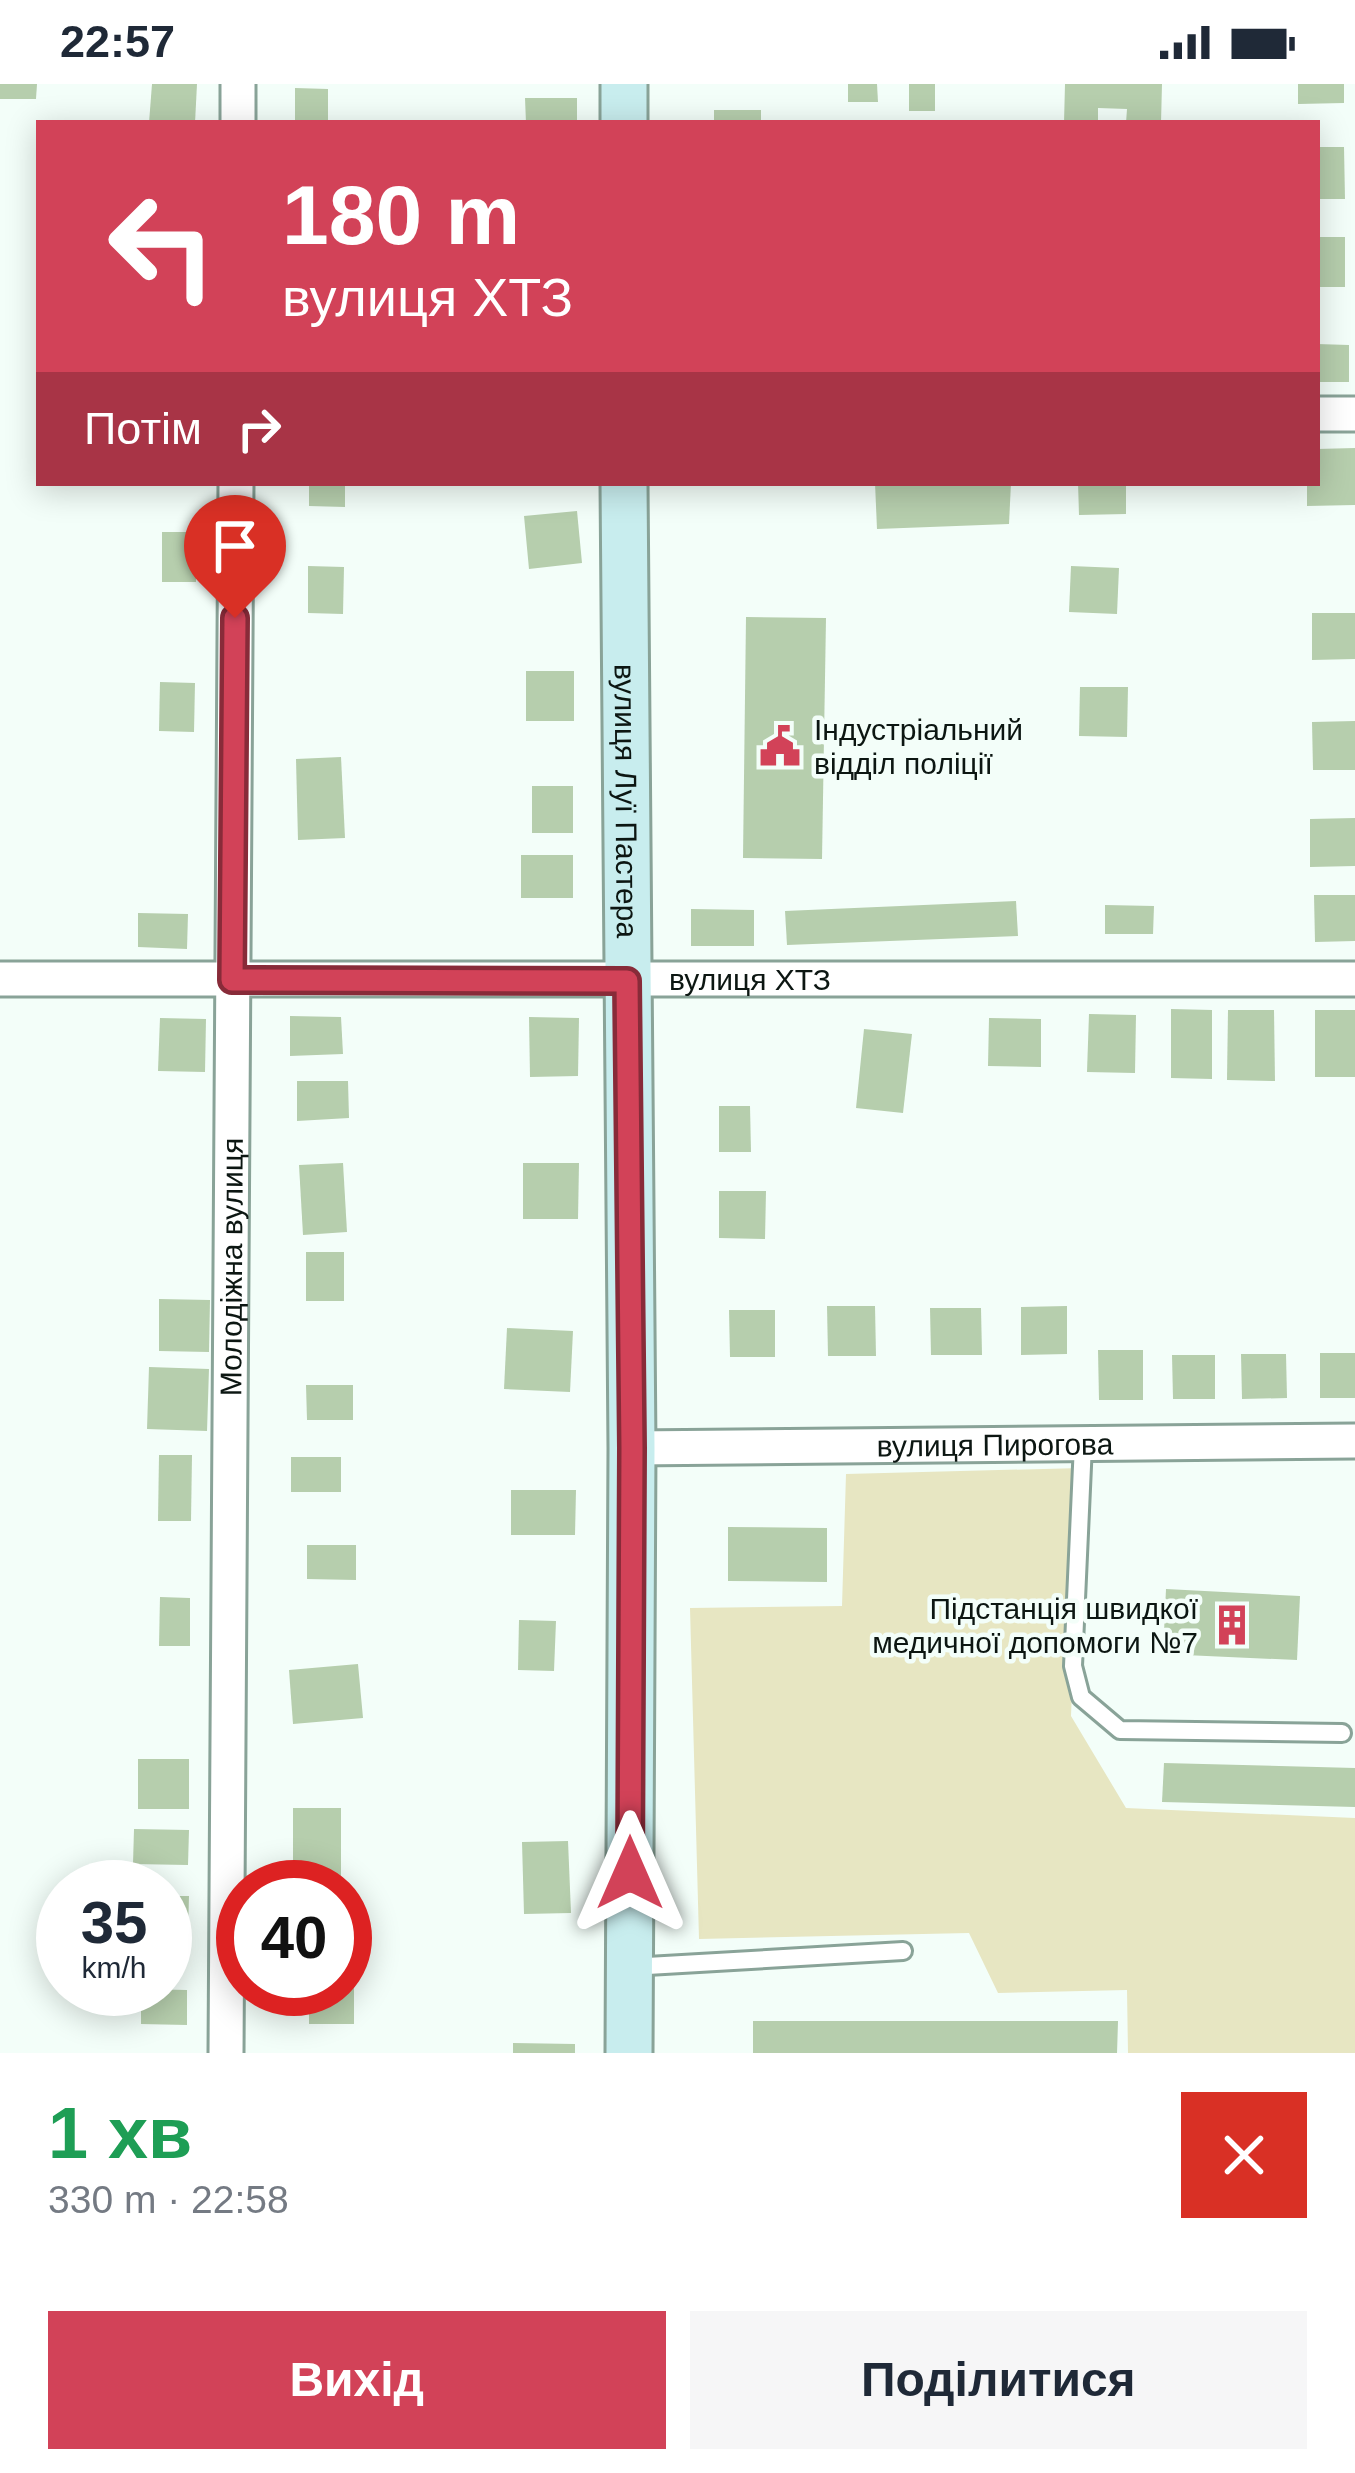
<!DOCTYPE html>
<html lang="uk">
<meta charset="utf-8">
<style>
body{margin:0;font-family:Helvetica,sans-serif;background:#f6f6f7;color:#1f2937;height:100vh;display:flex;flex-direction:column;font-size:45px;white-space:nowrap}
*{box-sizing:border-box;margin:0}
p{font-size:39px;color:#747a83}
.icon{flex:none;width:66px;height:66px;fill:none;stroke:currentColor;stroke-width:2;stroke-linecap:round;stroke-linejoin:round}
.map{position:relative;height:1969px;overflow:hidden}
.panel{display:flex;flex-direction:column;background:#fff;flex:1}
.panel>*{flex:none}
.top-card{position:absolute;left:36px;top:36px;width:1284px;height:366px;border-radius:0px;box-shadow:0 6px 30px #0003;background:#d24258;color:#fff;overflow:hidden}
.speed{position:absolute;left:36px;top:1776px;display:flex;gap:24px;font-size:60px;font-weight:700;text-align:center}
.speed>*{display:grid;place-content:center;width:156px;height:156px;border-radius:50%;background:#fff;box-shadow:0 6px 30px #0003;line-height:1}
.speed small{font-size:30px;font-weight:400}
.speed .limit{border:18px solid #d22;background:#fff;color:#111}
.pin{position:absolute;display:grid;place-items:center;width:102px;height:102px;color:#fff;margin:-123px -51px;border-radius:50% 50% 50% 0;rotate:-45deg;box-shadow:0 0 12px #0007}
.pin .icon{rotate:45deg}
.me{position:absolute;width:132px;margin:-66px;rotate:0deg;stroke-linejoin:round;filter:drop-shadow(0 0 9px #0008)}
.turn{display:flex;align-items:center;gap:42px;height:252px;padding:0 48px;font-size:54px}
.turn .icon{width:156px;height:156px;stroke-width:2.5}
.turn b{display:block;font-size:84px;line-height:102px}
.then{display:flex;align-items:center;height:114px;padding:0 48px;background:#0003;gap:24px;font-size:45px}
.round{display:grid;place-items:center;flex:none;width:126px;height:126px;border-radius:0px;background:#f6f6f7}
.headline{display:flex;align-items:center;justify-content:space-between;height:204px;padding:0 48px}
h1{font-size:72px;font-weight:600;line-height:90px;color:#1e9e55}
.primary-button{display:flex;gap:24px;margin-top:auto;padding:24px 48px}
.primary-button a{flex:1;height:138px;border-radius:0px;background:#d24258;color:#fff;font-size:48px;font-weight:600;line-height:138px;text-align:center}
.primary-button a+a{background:#f6f6f7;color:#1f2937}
.status{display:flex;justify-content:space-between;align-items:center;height:84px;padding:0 60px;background:#fff;direction:ltr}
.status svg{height:33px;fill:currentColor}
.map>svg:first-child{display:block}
.green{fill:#e7e6c2}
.building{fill:#b6cead}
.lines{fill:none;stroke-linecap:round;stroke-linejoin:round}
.lane-casing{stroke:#89a398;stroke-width:22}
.street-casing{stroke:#89a398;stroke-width:39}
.secondary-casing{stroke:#89a398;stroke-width:51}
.lane{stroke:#fff;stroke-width:16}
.street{stroke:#fff;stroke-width:33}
.secondary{stroke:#c8edee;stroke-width:45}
.route-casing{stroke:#882b39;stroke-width:30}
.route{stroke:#d24258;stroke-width:21}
.labels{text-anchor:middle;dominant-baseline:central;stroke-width:9;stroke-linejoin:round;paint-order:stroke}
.poi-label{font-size:30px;fill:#0c1612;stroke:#f3fef9;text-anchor:start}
.street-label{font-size:30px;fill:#0c1612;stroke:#f3fef9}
</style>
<div class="status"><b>22:57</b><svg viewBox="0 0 49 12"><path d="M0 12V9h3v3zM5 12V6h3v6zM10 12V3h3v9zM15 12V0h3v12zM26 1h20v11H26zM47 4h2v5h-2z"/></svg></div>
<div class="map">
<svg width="1355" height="1969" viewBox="0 0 1355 1969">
<rect width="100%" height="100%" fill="#f3fef9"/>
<polygon class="green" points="1081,1384 1071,1632 1126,1724 1355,1734 1355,1969 1128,1969 1127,1906 998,1909 969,1849 699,1855 690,1524 842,1522 846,1390"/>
<g class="building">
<polygon points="0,0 37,0 36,15 0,15"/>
<polygon points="152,0 197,0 195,39 149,39"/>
<polygon points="848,0 877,0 878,18 848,18"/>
<rect x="909" y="0" width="26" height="27"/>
<polygon points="1065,0 1162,0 1161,39 1126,39 1127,25 1098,24 1098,39 1064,39"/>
<polygon points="1298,0 1344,0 1344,19 1298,20"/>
<polygon points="295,4 328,5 328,39 295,39"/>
<polygon points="525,14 577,14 577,39 526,39"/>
<rect x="714" y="26" width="47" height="13"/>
<polygon points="1317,63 1344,63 1345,115 1317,115"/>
<rect x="1317" y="153" width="28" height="50"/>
<polygon points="1317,260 1349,261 1349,298 1317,298"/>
<polygon points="1355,364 1355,421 1307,422 1307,399 1317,399 1317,365"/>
<polygon points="309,399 345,399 345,423 309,422"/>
<polygon points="875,399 1011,399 1009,440 877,445"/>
<polygon points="1078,399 1126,399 1126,430 1079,431"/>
<polygon points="577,427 582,479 529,485 524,432"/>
<rect x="162" y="448" width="34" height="50"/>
<polygon points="308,482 344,483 343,530 308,529"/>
<polygon points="1071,482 1119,484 1117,530 1069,528"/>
<polygon points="1312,529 1355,529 1355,575 1312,576"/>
<polygon points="746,533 826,534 822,775 743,774"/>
<rect x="526" y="587" width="48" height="50"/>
<polygon points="160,598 195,599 194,648 159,647"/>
<polygon points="1080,603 1128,603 1127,653 1079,652"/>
<polygon points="1355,637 1355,686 1313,686 1312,638"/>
<polygon points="341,673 345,754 298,756 296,675"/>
<rect x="532" y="702" width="41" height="47"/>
<polygon points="1355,734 1355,782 1310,783 1310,735"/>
<rect x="521" y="771" width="52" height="43"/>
<polygon points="1314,811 1355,811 1355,857 1315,858"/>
<polygon points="1016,817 1018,852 787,861 785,827"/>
<polygon points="1105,821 1154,822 1153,850 1105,850"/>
<polygon points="691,825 754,826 754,862 691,862"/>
<polygon points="138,829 188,830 187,865 138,863"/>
<polygon points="1171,925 1212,926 1212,995 1171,994"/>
<polygon points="1228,926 1274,926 1275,997 1227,996"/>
<rect x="1315" y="926" width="40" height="67"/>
<polygon points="1089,930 1136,931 1135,989 1087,988"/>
<polygon points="290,932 341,933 343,970 290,972"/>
<polygon points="529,933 579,934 578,992 530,993"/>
<polygon points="160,934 206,935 205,988 158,987"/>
<polygon points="989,934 1041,935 1041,983 988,982"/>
<polygon points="864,945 912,950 903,1029 856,1024"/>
<polygon points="297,997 348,997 349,1034 297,1037"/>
<polygon points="719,1022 750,1022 751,1068 719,1068"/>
<polygon points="343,1079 347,1148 303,1151 299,1081"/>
<polygon points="523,1079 579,1079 578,1135 523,1135"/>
<polygon points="719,1107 766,1107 765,1155 719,1154"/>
<rect x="306" y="1168" width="38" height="49"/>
<polygon points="159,1215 210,1216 209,1268 159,1267"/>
<polygon points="827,1222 875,1222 876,1272 828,1272"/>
<polygon points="1067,1222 1067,1270 1021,1271 1021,1223"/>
<polygon points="930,1224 981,1224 982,1271 931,1271"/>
<polygon points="729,1226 775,1226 775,1273 730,1273"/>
<polygon points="507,1244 573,1247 570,1308 504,1305"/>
<polygon points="1098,1266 1143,1266 1143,1316 1099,1316"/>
<rect x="1320" y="1269" width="35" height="45"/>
<polygon points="1241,1270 1286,1270 1287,1314 1242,1315"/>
<polygon points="1172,1271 1215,1271 1215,1315 1173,1315"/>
<polygon points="149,1283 209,1285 207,1347 147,1345"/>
<polygon points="306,1301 353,1301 353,1336 307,1336"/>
<polygon points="159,1371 192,1371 191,1437 158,1437"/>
<rect x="291" y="1373" width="50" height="35"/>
<polygon points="511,1406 576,1406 575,1451 511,1451"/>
<polygon points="728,1443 827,1444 827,1498 728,1497"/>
<polygon points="307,1461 356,1461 356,1496 307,1495"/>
<polygon points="1166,1505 1300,1512 1297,1576 1163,1570"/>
<polygon points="160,1513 190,1514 190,1562 159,1562"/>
<polygon points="519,1536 556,1537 554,1587 518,1586"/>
<polygon points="358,1580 363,1634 293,1640 289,1586"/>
<rect x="138" y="1675" width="51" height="50"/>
<polygon points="1164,1679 1355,1684 1355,1723 1162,1718"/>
<rect x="293" y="1724" width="48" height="68"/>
<polygon points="134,1745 189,1746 188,1781 133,1780"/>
<polygon points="568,1757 571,1829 524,1830 522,1758"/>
<polygon points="165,1812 189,1812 188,1848 165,1848"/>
<polygon points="345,1866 354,1866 354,1940 309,1940 309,1905 345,1905"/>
<polygon points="141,1905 187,1906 187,1941 141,1940"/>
<polygon points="753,1937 1118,1937 1117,1969 753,1969"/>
<polygon points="513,1959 575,1960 575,1969 513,1969"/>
</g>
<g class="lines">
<g class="lane-casing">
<g id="lane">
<polyline points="1083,1360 1073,1582 1081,1613 1120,1646 1342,1649"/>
<polyline points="630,1883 903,1867"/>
</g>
</g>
<g class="street-casing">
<g id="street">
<polyline points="238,39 238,0"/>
<polyline points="1317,330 1355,330"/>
<path id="s1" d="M 0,895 L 1355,895"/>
<path id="s2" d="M 632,1364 L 1355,1357"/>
<path id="s3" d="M 226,1969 L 236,399"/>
</g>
</g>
<g class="secondary-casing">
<g id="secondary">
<polyline points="624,0 624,39"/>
<path id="s4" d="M 624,399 L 632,1364 L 629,1969"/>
</g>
</g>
<use href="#lane" class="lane"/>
<use href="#street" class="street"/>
<use href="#secondary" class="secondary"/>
</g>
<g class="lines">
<g class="route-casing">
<polyline id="route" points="235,534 232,896 627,897 632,1364 630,1789"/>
</g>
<use href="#route" class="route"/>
</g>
<defs>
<g id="civic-bare" transform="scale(3.24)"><path d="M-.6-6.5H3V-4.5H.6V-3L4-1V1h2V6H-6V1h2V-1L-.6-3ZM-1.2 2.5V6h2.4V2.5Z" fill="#d24258" stroke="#f3fef9" stroke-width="2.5" paint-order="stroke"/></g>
<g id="building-bare" transform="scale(3.24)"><path d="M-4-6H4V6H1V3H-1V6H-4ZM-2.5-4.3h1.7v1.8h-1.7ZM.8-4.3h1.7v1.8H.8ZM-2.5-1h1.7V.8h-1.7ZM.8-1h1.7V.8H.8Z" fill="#d24258" stroke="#f3fef9" stroke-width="2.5" paint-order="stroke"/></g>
</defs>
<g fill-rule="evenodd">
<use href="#civic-bare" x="780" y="662"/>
<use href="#building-bare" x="1232" y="1541"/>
</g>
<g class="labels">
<g class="poi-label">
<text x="814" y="645">Індустріальний<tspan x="814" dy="34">відділ поліції</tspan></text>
<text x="1198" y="1524" text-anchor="end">Підстанція швидкої<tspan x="1198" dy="34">медичної допомоги №7</tspan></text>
</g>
<g class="street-label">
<text stroke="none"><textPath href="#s4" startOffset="318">вулиця Луї Пастера</textPath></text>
<text stroke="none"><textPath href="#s1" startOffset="750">вулиця ХТЗ</textPath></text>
<text stroke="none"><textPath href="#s3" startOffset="786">Молодіжна вулиця</textPath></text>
<text stroke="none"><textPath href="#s2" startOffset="363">вулиця Пирогова</textPath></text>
</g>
</g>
</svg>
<div class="speed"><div>35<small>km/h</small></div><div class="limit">40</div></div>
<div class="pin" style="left:235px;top:534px;background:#d93025"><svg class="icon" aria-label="arrive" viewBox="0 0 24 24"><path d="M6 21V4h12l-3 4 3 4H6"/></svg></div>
<svg class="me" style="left:630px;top:1789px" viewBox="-20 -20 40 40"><path d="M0-17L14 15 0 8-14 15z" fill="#d24258" stroke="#fff" stroke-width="4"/></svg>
<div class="top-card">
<div class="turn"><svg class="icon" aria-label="left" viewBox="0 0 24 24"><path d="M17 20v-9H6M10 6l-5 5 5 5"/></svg><div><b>180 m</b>вулиця ХТЗ</div></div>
<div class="then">Потім<svg class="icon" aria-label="right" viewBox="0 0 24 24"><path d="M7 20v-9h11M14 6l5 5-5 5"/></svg></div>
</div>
</div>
<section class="panel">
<div class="headline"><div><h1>1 хв</h1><p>330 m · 22:58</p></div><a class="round" style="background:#d93025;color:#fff"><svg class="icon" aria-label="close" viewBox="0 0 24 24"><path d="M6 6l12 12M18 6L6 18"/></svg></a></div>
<div class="primary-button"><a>Вихід</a><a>Поділитися</a></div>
</section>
